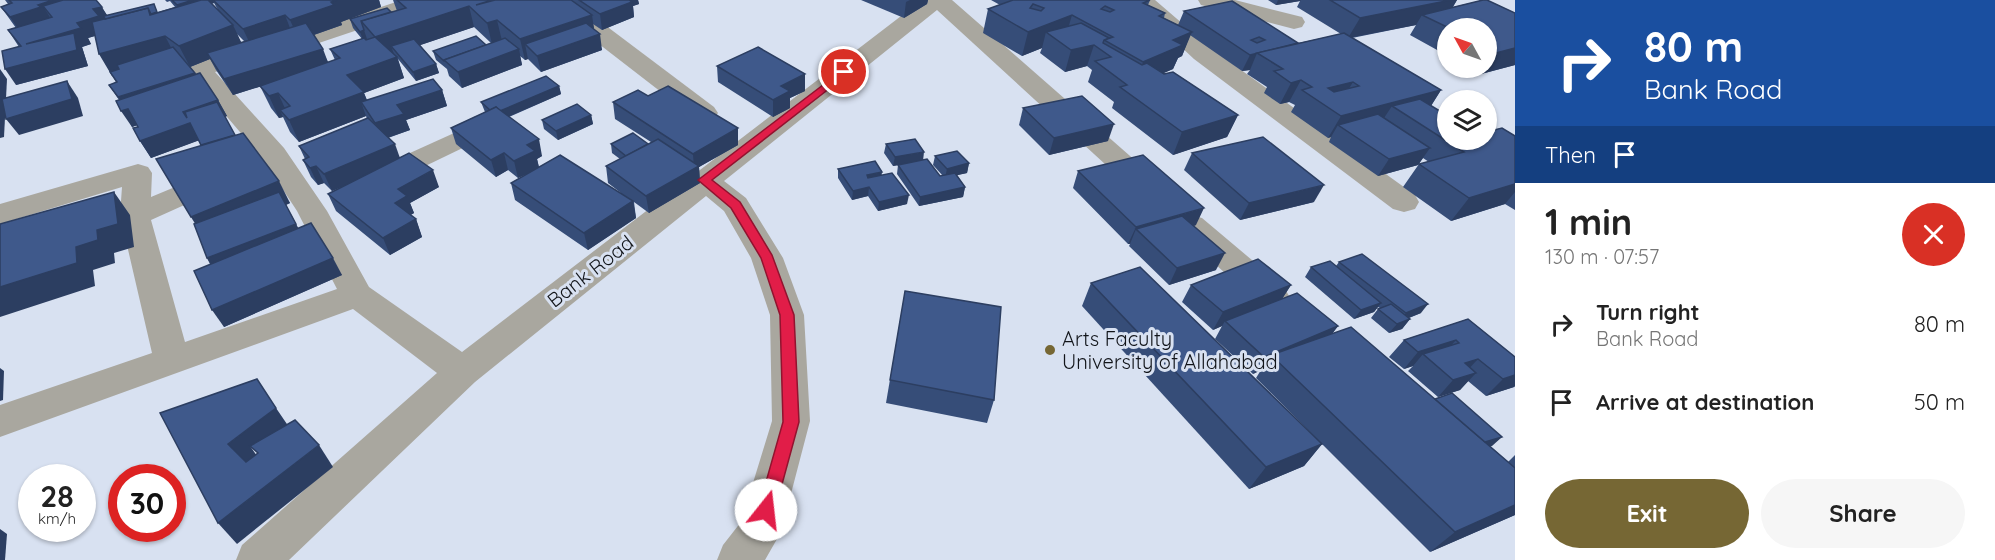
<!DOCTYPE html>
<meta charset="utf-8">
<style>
body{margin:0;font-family:Quicksand,sans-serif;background:#f6f6f6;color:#222;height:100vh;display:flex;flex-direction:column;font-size:22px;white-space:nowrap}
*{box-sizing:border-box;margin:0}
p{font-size:20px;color:#767676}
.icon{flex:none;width:33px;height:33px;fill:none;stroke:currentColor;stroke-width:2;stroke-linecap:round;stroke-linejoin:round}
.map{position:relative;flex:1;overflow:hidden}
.sheet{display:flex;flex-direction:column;background:#fff;width:480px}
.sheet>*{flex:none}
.hud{background:#1a4fa0;color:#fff;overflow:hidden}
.needle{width:39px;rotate:310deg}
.tools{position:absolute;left:1437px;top:18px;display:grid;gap:12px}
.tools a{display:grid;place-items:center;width:60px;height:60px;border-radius:50%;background:#fff;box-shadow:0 2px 4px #0004;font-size:30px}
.speed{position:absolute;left:18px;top:464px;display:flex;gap:12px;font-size:30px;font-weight:700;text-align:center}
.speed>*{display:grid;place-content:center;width:78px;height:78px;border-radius:50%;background:#fff;box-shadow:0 2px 4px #0004;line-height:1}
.speed small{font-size:15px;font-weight:400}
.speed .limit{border:9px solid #d22;background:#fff;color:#111}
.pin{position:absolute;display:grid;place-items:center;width:51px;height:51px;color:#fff;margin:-26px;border:3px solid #fff;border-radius:50%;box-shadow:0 2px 6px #0007}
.me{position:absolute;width:66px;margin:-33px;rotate:16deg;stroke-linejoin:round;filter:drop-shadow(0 0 4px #0008)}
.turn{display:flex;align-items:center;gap:21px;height:126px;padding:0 30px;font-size:27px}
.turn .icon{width:78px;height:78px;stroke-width:2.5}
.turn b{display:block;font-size:42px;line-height:51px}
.then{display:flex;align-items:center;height:57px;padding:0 30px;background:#0003;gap:12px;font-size:22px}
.round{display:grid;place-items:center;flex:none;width:63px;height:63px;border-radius:32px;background:#f6f6f6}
.overview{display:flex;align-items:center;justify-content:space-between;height:102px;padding:0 30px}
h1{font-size:36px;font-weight:700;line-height:45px}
.cta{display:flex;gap:12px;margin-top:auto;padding:12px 30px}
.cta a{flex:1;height:69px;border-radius:36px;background:#766734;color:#fff;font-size:24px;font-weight:700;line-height:69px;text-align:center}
.cta a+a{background:#f6f6f6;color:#222}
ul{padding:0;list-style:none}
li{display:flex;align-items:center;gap:18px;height:78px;padding:0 30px}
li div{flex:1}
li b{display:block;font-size:22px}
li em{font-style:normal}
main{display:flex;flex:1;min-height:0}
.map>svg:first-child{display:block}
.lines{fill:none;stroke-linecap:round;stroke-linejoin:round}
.minor{fill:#a9a79f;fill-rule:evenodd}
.wall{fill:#364d78;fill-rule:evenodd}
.shaded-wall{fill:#2c3e61}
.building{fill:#3f598b;stroke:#2c3e61;stroke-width:1.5;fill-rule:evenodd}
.route{fill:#e11d48;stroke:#92132f;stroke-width:1.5}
.poi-dot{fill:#766734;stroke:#d8e1f1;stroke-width:2}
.labels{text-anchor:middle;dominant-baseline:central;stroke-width:6;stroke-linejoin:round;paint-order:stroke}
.street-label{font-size:20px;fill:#111419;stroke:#d8e1f1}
.poi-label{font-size:20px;fill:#111419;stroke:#d8e1f1;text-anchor:start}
</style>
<main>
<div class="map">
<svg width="1515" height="560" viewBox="0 0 1515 560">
<rect width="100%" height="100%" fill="#d8e1f1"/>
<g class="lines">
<g class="minor">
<polygon points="402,0 435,0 432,5 298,50 215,72 284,148 327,211 369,287 462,352 922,0 952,0 1162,184 1167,191 1162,198 1152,200 1142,198 937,10 724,181 746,198 783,258 804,315 810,421 781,532 765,560 717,560 723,545 741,522 772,421 770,315 751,258 724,211 706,196 475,382 289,560 236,560 242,545 437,373 353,309 0,437 0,405 152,353 120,215 122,187 0,224 0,204 138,164 148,167 152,173 151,197 211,172 221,169 231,172 236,178 231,184 151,220 185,342 337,289 297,211 263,159 186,69 189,64 282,40"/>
<polygon points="542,0 568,0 601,22 714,107 718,113 714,119 705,121 696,119"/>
<polygon points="1131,0 1155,0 1212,49 1415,195 1419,202 1415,209 1404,212 1393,209 1194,59"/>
<polygon points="1198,0 1235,0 1302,17 1305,22 1302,27 1294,29 1201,5"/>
<polygon points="463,129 473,131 477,137 473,143 388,184 378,187 368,184 363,178 368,172"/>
<polygon points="1191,215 1202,218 1284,287 1289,296 1284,305 1272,308 1260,305 1180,232 1176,225 1180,218"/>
</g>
</g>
<g class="wall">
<path d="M 5,0 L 96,0 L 107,15 L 158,12 L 175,7 L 170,1 L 167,2 L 165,0 L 379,0 L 381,7 L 341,22 L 342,25 L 314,35 L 328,62 L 335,60 L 330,49 L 362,39 L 353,28 L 350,19 L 397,11 L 393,0 L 638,0 L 639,4 L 633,6 L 634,17 L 602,30 L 593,24 L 594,29 L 602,50 L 541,72 L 528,59 L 525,60 L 520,56 L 522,65 L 462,88 L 449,76 L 447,69 L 436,60 L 433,51 L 486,45 L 491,43 L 474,27 L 420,45 L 436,64 L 439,73 L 416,81 L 398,59 L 404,78 L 364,93 L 367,100 L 442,90 L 447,106 L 406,120 L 410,130 L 388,138 L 400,158 L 439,187 L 410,203 L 414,213 L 410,215 L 416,219 L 422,237 L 390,255 L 336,211 L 328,194 L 349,184 L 332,191 L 324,183 L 318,185 L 311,177 L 303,160 L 305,159 L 299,146 L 367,119 L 366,116 L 299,142 L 290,132 L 283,117 L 279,118 L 271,108 L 260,86 L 262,86 L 233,95 L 216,70 L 210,59 L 190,67 L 218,100 L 227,116 L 225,117 L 235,135 L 290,203 L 286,205 L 298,228 L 342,275 L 224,327 L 210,264 L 207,258 L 196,224 L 201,145 L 199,140 L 151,158 L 140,141 L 137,125 L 132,127 L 119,100 L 109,85 L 116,82 L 110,72 L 95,36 L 88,38 L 91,44 L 82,47 L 88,66 L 16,85 L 19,47 L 8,30 L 16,28 L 1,7 L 8,4 ZM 214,3 L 218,10 L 211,4 ZM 237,34 L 245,42 L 241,43 Z"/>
<polygon points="861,0 928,0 927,4 904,18"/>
<polygon points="991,0 1150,0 1148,5 1165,13 1164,18 1178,25 1184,11 1232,1 1298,43 1341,34 1297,7 1300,1 1276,5 1268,0 1457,0 1453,7 1483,0 1487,0 1515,13 1515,65 1481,74 1469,68 1486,68 1486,28 1448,28 1448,56 1410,35 1416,25 1352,38 1441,90 1431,106 1448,116 1448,140 1486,140 1486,132 1502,128 1515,136 1515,210 1505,204 1451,221 1403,187 1419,164 1429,162 1423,158 1418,165 1378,176 1329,142 1331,137 1328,138 1291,112 1295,105 1289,102 1280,104 1264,93 1267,87 1247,74 1250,70 1242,71 1190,35 1182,56 1178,58 1173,69 1163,73 1164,74 1173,72 1238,115 1227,137 1173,155 1112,108 1114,102 1088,82 1092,70 1087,66 1065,72 1040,53 1042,48 1022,56 983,33 988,9 1000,5"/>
<polygon points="717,66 805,91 790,98 790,108 773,117 718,82"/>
<polygon points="559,86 561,94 509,117 542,156 537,159 539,167 621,193 608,183 606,166 620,159 612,153 611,144 648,144 651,142 615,119 613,102 648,96 738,145 699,167 700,183 649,213 634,202 636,218 588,250 515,200 511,183 531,172 518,178 508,170 496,177 456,144 451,128 485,112 481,102"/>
<polygon points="1023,108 1108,141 1049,155 1019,125"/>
<polygon points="591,115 593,124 558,140 544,129 542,120"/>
<polygon points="886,144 923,160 940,176 943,176 933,165 935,156 969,163 967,173 957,175 965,187 963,197 919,206 897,174 898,165 893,166 884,153"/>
<polygon points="1192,153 1314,202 1240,220 1184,170"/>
<polygon points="838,169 882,175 907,204 878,211 868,196 852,200 838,178"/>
<polygon points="1078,171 1196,225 1194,226 1216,270 1169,285 1129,246 1130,244 1128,244 1073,188"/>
<polygon points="1339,262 1421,313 1409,318 1410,319 1402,329 1389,333 1371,318 1378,309 1380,308 1378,307 1374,312 1354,319 1305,277 1311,267 1336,266"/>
<polygon points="1091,283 1322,444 1304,466 1249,489 1082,306"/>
<polygon points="1191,285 1291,285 1282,299 1338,326 1332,334 1435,399 1502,437 1490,446 1508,462 1515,455 1515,515 1430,552 1256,378 1261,370 1253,374 1215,339 1222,326 1213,330 1182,302"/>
<polygon points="905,291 994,400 987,423 886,403"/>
<polygon points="1468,319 1515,357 1515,386 1514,387 1486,396 1468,381 1460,390 1438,397 1408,371 1413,366 1404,369 1389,357 1404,340"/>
</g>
<g class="shaded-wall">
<polygon points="53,0 93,0 43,6 51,19 21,33 10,17 38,5"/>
<polygon points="193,0 213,0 214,3 181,14 177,5"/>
<polygon points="337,0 379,0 381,7 341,22 342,25 299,40 290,20"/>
<polygon points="622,0 638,0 639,4 633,6 634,17 602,30 600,14"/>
<polygon points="910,0 928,0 927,4 904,18 906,2"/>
<polygon points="1278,0 1301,0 1300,1 1276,5"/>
<polygon points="1451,0 1457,0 1445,19 1422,15 1416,25 1348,38 1360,18"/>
<polygon points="469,6 474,27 397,53 391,46 394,54 375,37"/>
<polygon points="102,7 111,22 108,32 88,38 91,44 82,47 88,66 16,85 5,69 26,44 77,23 93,9"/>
<polygon points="285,15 293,36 253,50 243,29"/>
<polygon points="592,15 595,35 525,44 528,59 525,60 520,39"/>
<polygon points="1072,15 1065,39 1046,32 1042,48 1022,56 1028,32"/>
<polygon points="497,20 502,41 492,44 487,23"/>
<polygon points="233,25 243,46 207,53 210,59 190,67 179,46"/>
<polygon points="364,30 367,39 363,40 360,32"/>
<polygon points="1192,32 1182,56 1178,58 1173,69 1135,86 1143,62 1173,40"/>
<polygon points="600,34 602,50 541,72 537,56"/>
<polygon points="165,36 176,57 117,65 121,73 112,76 99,54"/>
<polygon points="1094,45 1087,66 1065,72 1071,50"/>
<polygon points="1515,48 1515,65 1481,74 1496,53"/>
<polygon points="323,49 329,65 233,95 224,79"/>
<polygon points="519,49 522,65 462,88 458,72"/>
<polygon points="1257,53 1250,70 1242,71 1250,55"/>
<polygon points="397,57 404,78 364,93 372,114 361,102 366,116 299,142 289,120 347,75"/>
<polygon points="436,64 439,73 416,81 413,72"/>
<polygon points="0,69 7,79 4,137 0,138"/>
<polygon points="195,73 204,89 138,125 132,127 121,111 125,109 118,97"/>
<polygon points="805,74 805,91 790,98 790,108 773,117 773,100 781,86"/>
<polygon points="1301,80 1289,102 1280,104 1291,83"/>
<polygon points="67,81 78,98 83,116 19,135 6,119"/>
<polygon points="1353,82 1340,103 1328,88"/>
<polygon points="559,86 561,94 496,122 494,113"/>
<polygon points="442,90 447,106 406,120 410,130 381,140 375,123 397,105"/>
<polygon points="1441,90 1427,112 1392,106 1380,124 1338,125 1331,137 1328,138 1341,116"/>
<polygon points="278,93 288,115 280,110 283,117 279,118 269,96"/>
<polygon points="218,100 227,116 193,128 200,140 151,158 140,141 183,112"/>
<polygon points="591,115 593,124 558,140 556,131"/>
<polygon points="1238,115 1227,137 1173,155 1182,132"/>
<polygon points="1114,124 1108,141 1049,155 1054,138"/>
<polygon points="738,128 738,145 699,167 700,183 649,213 646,196 694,169 693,154"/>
<polygon points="539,139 542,156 537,159 539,168 518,178 514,161 527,145"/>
<polygon points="395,144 401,161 332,191 324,174"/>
<polygon points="1430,148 1418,165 1378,176 1389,159"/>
<polygon points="924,152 923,161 893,166 895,157"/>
<polygon points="504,153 508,170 496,177 491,160"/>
<polygon points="969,163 967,173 945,178 947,169"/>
<polygon points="316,166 324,183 318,185 310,168"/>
<polygon points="433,170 439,187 410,203 414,213 401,221 395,203 398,189"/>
<polygon points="882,172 881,181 866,185 867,175"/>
<polygon points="279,181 290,203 205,240 191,217"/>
<polygon points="1515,184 1515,192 1505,204 1451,221 1469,198"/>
<polygon points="1324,185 1314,202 1240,220 1249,203"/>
<polygon points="869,187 868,196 852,200 853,191"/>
<polygon points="965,187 963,197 919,206 920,197"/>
<polygon points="114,192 130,215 134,247 114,253 115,263 93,270 95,286 0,317 0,287 76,247 97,230"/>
<polygon points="909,195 907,204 878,211 879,202"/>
<polygon points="633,201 636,218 588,250 584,233"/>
<polygon points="1204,208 1196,225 1147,239 1136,229 1130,244 1128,244 1136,227"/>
<polygon points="416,219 422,237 390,255 383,238"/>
<polygon points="296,224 305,241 218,276 207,258"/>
<polygon points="1225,253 1216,270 1169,285 1177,268"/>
<polygon points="333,258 342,275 224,327 212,310"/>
<polygon points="1291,285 1280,302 1225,321 1222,326 1213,330 1223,312"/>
<polygon points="1381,303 1374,312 1354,319 1361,310"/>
<polygon points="1428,304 1421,313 1398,322 1406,313"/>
<polygon points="1410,319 1402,329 1389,333 1397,324"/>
<polygon points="1338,326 1325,343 1271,355 1261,370 1253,374 1264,357"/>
<polygon points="1456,340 1441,357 1423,354 1413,366 1404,369 1418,352"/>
<polygon points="1478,359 1462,376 1465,363"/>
<polygon points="0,368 4,371 3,400 0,401"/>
<polygon points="1476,373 1460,390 1438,397 1453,380"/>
<polygon points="1515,375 1515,386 1514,387 1486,396 1503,379"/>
<polygon points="276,408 291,430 250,446 257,456 245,466 228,444"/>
<polygon points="1502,437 1492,446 1462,456 1471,447"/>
<polygon points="1322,444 1304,466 1249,489 1266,467"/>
<polygon points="319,445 333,467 237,544 218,523"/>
<polygon points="1515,505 1515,515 1430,552 1455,532"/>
<polygon points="0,529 7,534 5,560 0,560"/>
</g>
<g class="building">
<polygon points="9,0 53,0 38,5 41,7 10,17 1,7 12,3"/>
<polygon points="63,0 96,0 102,7 93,9 99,16 77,23 81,28 26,44 74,33 77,50 5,69 2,51 21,46 8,30 52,17 43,6"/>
<polygon points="172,0 193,0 177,5"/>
<polygon points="201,0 208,0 233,25 179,46 165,36 99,54 92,22 148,8 150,15"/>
<polygon points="213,0 337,0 331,2 334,5 290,20 285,15 243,29"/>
<polygon points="397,0 492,0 476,5 495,0 571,0 592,15 520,39 497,20 487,23 469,6 375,37 361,21 406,8"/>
<polygon points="579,0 629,0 632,2 600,14"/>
<path d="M 1013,0 L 1150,0 L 1143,3 L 1165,13 L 1159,16 L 1192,32 L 1173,40 L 1183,45 L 1143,62 L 1104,40 L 1113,37 L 1072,15 L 1028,32 L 988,9 ZM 1033,4 L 1044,8 L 1041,11 L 1030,8 ZM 1105,6 L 1114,10 L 1110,12 L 1101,9 Z"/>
<polygon points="1330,0 1451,0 1360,18"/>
<polygon points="1483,0 1487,0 1515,13 1515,48 1496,53 1486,48 1486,28 1449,28 1422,15"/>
<path d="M 1232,1 L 1298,43 L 1250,55 L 1184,11 ZM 1259,37 L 1265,40 L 1257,43 L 1251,40 Z"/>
<polygon points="154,4 157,12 151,14 148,8 105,19 104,16"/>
<polygon points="387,8 391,12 361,21 364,30 360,32 350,19"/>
<polygon points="306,23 323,49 224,79 207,53"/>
<polygon points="586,23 600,34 537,56 525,44"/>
<polygon points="1081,23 1109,38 1104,40 1103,43 1142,65 1147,63 1164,74 1173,72 1238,115 1182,132 1120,87 1127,85 1095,61 1111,57 1094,45 1071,50 1046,32"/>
<path d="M 1344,33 L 1441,90 L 1341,116 L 1302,90 L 1312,87 L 1301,80 L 1291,83 L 1274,71 L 1283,69 L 1257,53 ZM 1353,82 L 1359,86 L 1334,92 L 1328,88 Z"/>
<polygon points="476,36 486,45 444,60 445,60 444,61 433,51"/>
<polygon points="375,37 397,57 347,75 364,92 289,120 280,110 290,106 278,93 269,96 260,86 340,58 330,49 364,38 366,40"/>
<polygon points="505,38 519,49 458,72 444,60"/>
<polygon points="414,39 436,64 413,72 391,46"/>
<polygon points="173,47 195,73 118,97 109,85 117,82 110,72 119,69 117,65"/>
<polygon points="758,47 805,74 781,86 790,91 773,100 717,66"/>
<polygon points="200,73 218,100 183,112 187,118 185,112 217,102 235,135 201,145 190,123 140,141 133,128 138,127 128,109 121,111 116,101"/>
<polygon points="546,76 559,86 500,111 496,107 490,110 481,102"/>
<polygon points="433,79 442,90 397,105 404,114 375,123 361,102"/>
<polygon points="67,81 72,99 6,119 2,99"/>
<polygon points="668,86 738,128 693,154 613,102 638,90 648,96"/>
<polygon points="1082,96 1114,124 1054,138 1023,108"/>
<polygon points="1420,99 1448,116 1448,140 1486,140 1486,132 1502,128 1515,136 1515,184 1469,198 1419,164 1464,152 1392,106"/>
<polygon points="577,104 591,115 556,131 542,120"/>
<polygon points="496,107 539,139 527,145 535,151 514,161 504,153 491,160 451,128"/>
<polygon points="1378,114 1430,148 1389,159 1338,125"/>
<polygon points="368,118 395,144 324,174 316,166 310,168 303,160 309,157 299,146"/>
<polygon points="243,133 279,181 191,217 156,159"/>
<polygon points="633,133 648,144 626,156 611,144"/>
<polygon points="1263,137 1324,185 1249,203 1192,153"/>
<polygon points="658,139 699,166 646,196 606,166"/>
<polygon points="915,139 924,152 895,157 886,144"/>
<polygon points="957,151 969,163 947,169 935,156"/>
<polygon points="409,153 433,170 398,189 407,196 395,203 416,219 383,238 328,194"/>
<polygon points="560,155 633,201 584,233 511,183"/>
<polygon points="1143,155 1204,208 1136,227 1078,171"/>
<polygon points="927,159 940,176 955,173 965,187 920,197 898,165"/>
<polygon points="875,161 882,172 867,175 868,178 892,173 909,195 879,202 869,187 853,191 838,169"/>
<polygon points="114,192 118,224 97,230 98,240 76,247 77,263 0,287 0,224"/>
<polygon points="279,192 296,224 207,258 194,224"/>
<polygon points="1182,216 1225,253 1177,268 1136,229"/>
<polygon points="311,223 333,258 212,310 194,271"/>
<polygon points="1362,254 1428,304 1406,313 1339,262"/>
<polygon points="1258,259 1291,285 1223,312 1191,285"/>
<polygon points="1330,261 1381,303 1361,310 1311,267"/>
<polygon points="1140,267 1322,444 1266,467 1091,283"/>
<polygon points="905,291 1001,307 994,400 890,380"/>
<polygon points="1297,293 1338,326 1264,357 1225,321"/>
<polygon points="1391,304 1410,319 1397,324 1378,309"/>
<polygon points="1468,319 1515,357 1515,375 1503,379 1478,359 1465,363 1476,373 1453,380 1423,354 1459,343 1456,340 1418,352 1404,340"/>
<polygon points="1351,327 1515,468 1515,505 1455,532 1271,355"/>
<polygon points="257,379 276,408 228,444 246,462 258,453 250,446 295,420 319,445 218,523 160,413"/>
<polygon points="1452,393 1502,437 1485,442 1435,399"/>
</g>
<polygon class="route" points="844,69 848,70 848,74 712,180 740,202 772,255 794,315 799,422 775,510 773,515 766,518 760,515 758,510 783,422 780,315 761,258 731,208 698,180"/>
<circle class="poi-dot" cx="1050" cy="350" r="6"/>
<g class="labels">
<g class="street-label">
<text transform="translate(590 271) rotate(-38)">Bank Road</text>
</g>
<g class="poi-label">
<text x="1062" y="338">Arts Faculty<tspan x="1062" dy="23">University of Allahabad</tspan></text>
</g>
</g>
</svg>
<div class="tools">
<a><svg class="needle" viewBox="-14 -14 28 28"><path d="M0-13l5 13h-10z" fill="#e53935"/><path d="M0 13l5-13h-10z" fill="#767676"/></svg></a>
<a><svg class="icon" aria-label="layers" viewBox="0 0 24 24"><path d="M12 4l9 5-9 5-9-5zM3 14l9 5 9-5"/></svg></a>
</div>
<div class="speed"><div>28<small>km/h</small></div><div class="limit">30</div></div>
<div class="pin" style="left:844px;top:72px;background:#d93025"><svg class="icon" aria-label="arrive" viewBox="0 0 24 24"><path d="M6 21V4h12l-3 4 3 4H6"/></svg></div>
<svg class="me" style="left:766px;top:510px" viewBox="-20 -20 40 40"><circle r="19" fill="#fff"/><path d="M0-13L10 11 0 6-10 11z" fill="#e11d48"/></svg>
</div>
<section class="sheet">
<div class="hud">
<div class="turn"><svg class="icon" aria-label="right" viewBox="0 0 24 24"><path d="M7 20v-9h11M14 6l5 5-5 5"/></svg><div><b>80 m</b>Bank Road</div></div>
<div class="then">Then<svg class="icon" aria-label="arrive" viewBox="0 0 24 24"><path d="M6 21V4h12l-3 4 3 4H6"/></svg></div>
</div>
<div class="overview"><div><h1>1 min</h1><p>130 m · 07:57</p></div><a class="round" style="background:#d93025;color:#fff"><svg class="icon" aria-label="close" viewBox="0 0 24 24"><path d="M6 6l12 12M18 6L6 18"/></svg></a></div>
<ul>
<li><svg class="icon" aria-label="right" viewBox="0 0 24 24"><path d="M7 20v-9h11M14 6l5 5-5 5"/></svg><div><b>Turn right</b><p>Bank Road</p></div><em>80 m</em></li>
<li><svg class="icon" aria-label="arrive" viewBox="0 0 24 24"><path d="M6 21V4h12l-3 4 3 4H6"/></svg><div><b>Arrive at destination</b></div><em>50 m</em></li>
</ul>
<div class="cta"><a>Exit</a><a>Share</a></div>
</section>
</main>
